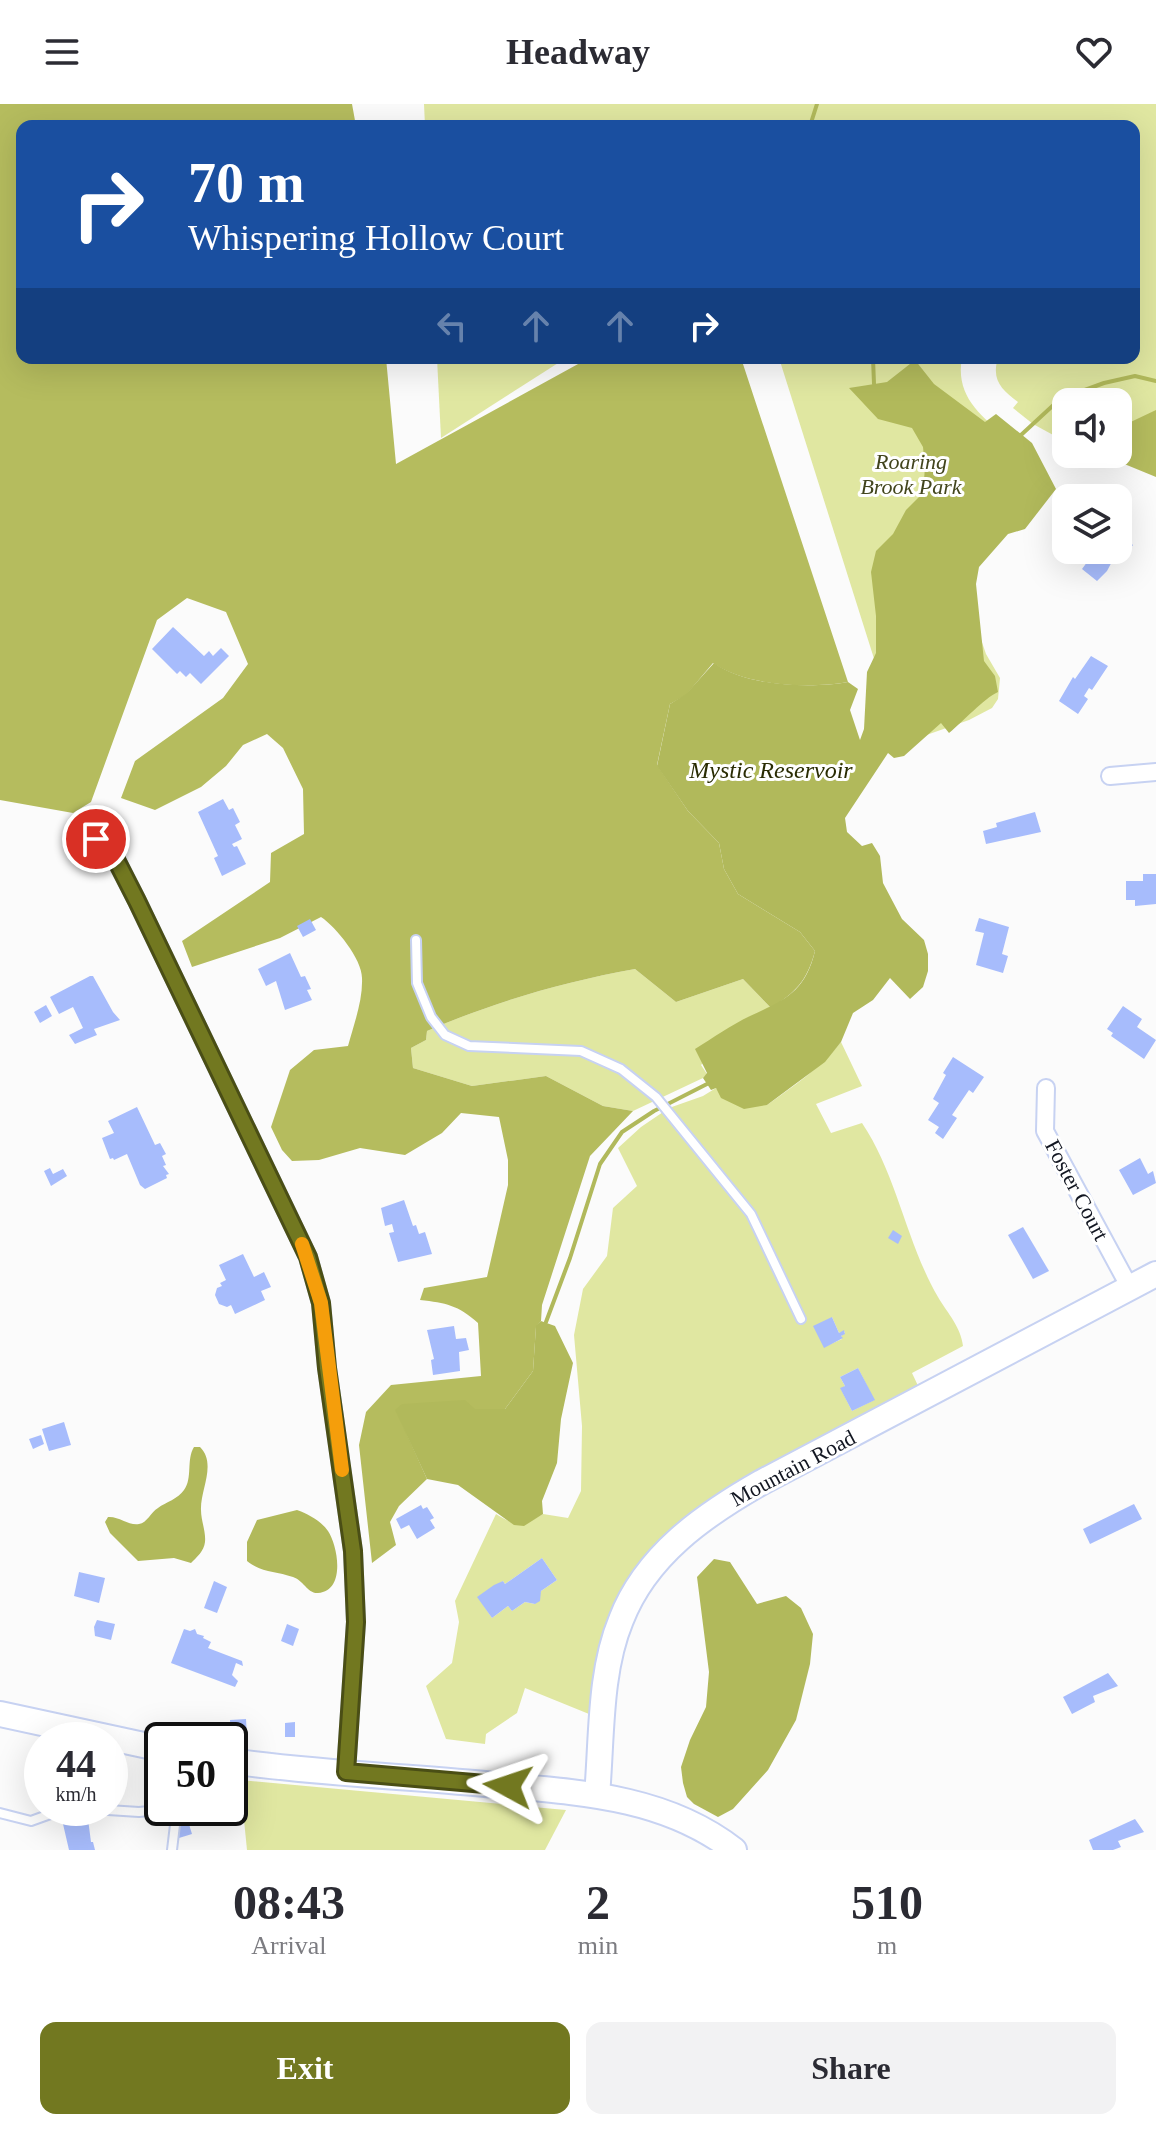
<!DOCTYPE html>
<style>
body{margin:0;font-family:"Times New Roman",serif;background:#f2f2f3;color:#2b2b33;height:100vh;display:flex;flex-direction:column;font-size:30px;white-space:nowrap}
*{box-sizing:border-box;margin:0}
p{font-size:26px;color:#7c7c81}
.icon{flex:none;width:44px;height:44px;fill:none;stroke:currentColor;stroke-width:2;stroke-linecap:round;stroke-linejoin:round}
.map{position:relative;height:1746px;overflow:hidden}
.details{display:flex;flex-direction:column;background:#fff;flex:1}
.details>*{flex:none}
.guide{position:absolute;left:16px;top:16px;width:1124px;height:244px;border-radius:16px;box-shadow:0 8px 32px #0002;background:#1a4fa0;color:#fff;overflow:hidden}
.tools{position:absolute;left:1052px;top:284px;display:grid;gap:16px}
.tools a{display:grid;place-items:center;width:80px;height:80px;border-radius:16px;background:#fff;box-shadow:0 8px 32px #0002;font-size:40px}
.speed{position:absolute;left:24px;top:1618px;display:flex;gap:16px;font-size:40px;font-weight:700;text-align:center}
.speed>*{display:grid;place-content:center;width:104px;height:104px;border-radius:50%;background:#fff;box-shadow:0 8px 32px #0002;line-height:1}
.speed small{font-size:20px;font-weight:400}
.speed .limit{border:4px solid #111;border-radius:12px;background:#fff;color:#111}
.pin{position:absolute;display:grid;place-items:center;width:68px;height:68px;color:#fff;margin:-34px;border:4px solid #fff;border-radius:50%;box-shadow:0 2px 8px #0007}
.me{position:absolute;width:88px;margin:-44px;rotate:275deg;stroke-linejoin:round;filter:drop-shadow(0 0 6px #0008)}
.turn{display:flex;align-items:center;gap:28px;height:168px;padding:0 40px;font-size:36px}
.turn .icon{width:104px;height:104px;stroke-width:2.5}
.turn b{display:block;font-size:56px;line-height:68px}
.lanes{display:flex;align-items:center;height:76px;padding:0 40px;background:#0003;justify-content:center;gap:40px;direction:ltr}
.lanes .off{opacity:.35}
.eta{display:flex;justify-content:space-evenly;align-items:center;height:136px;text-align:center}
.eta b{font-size:48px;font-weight:800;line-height:56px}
.primary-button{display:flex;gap:16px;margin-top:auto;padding:16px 40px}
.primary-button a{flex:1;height:92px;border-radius:16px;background:#727820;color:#fff;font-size:32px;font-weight:800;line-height:92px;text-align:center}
.primary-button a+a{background:#f2f2f3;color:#2b2b33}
header{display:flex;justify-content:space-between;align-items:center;height:104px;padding:0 40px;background:#fff;font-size:36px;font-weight:800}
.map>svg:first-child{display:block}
.green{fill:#e0e7a1;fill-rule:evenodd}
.forest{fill:#b5bc5e}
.water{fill:#b1b95b}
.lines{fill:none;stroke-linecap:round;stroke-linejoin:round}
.stream{stroke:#b1b95b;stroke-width:4}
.building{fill:#a7bcfc}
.lane-casing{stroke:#c7d2f2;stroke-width:12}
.street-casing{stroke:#c7d2f2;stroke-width:20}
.secondary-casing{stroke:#c7d2f2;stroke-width:28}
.lane{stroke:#fff;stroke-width:8}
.street{stroke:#fff;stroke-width:16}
.secondary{stroke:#fff;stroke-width:24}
.route-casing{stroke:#4a4e15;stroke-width:20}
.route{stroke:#727820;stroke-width:14}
.slow{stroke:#f59e0b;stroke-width:14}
.labels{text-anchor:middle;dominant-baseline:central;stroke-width:6;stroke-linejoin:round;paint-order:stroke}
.park-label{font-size:22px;font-style:italic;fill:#42451d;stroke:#fff}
.street-label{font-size:22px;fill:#121621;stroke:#fff}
.water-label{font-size:24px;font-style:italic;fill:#2a2c03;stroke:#fff}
</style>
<header><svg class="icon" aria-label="menu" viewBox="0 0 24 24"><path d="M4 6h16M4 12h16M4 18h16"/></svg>Headway<svg class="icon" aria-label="heart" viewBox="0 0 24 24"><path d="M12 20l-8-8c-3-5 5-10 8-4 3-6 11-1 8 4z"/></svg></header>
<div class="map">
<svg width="1156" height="1746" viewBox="0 0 1156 1746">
<rect width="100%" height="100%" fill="#fbfbfb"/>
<g class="green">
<path d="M 424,0 L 1156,0 L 1156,340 L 1118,350 L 1118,298 L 1066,298 L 1066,338 L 1033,320 L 1013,304 L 1018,298 C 1002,286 991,276 998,254 L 1134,254 L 1134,22 L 425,22 Z"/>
<polygon points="437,254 566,254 441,334"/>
<path d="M 779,254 L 962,254 C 955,291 980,312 1006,332 L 969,457 L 973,512 L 986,550 L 1000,574 L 998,595 L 992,604 L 969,616 L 901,640 Z"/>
<path d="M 635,865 L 676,898 L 743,875 L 771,904 L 749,913 L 701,961 L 707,970 L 703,974 L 633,1007 L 603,1002 L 546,972 L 472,982 L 413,964 L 411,944 L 426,936 L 427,927 C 494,898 563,878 635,865 Z"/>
<path d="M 841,938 L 862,982 L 816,1000 L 831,1029 L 862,1019 C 897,1071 906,1138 938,1193 C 948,1210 961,1223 963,1242 L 912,1269 L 920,1286 L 703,1403 L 600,1555 L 589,1610 L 525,1584 L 517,1609 L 486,1630 L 485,1640 L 446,1635 L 426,1582 L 452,1559 L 459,1518 L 455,1497 L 496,1410 C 519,1424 521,1423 543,1410 L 568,1414 L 581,1387 L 582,1322 L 574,1231 L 583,1185 L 607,1152 L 613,1104 L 637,1082 L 618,1044 L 641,1023 L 669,1004 L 703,992 L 716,984 L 719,988 L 767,1001 C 795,981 819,965 841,938 ZM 832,1213 L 839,1229 L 844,1227 L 845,1229 L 841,1232 L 842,1235 L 824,1243 ZM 858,1264 L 874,1296 L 852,1307 L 841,1285 L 845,1282 L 840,1273 ZM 542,1454 L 557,1476 L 541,1487 L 535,1500 L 525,1498 L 512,1507 L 508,1502 L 492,1514 L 478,1493 L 503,1477 L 505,1480 Z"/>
<polygon points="240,1676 566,1706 545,1746 247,1746"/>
</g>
<g class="forest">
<path d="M 0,0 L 352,0 L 356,22 L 22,22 L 22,254 L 386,254 L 396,360 L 589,254 L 741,254 L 848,578 C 810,585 745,582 713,559 L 686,591 L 670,600 L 657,661 L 688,707 L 719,739 L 724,765 L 738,790 L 800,828 L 815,847 C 807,877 796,888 771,904 L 743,875 L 676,898 L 635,865 C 563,878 494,898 427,927 L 426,936 L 411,944 L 413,964 L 472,982 L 546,972 L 603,1002 L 633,1007 L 590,1052 L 542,1201 L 541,1217 L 536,1223 L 533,1267 L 505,1305 L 396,1306 L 427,1375 L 399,1402 L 390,1418 L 396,1441 L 372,1459 L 359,1341 L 366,1308 L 391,1281 L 481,1272 L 478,1219 C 458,1201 446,1199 420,1196 L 424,1184 L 487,1173 L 508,1081 L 508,1056 L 499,1013 L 461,1009 L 442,1029 L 405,1051 L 360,1044 L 319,1056 L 292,1057 L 282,1046 L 271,1023 L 290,966 L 314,946 L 348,942 C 354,920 363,896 362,874 C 362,855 336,823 321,813 L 280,834 L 192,863 L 182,837 L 270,778 L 271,749 L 304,730 L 303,685 L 283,644 L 267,630 L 243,641 L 226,662 L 201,683 L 155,706 L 121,694 L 135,657 L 223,594 L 248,560 L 226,508 L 187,494 L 157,516 L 91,698 L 73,709 L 0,696 Z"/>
<polygon points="1156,306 1156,373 1100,350 1118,350 1118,324"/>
</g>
<g class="water">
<path d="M 915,256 L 934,280 L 985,318 L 996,310 L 1032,339 L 1056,385 L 1025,425 L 1008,430 L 979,463 L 976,480 L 984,557 L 995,572 L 998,588 C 983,595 964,617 949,629 L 941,619 L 904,652 L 894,654 L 888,649 L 845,714 L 847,728 L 862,742 L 872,739 L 880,752 L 883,779 L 902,815 L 924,836 L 928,850 L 928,867 L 923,883 L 910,895 L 890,874 L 873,896 L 853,909 L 841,938 L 825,958 L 767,1001 L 744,1005 L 721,994 L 716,984 L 711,986 L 703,974 L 707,969 L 695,945 C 713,934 731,921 750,912 C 785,896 805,888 815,847 L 800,828 L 738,790 L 724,765 L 719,739 L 688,707 L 657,662 L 670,600 L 686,590 L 714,559 C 745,582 810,585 848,578 L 858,585 L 850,606 L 860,636 L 864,625 L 867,568 L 876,549 L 876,512 L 871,468 L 876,447 L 893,430 L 906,406 L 923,389 L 925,363 L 923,343 L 912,324 L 878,315 L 849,284 L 887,278 Z"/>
<polygon points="541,1217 555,1222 573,1259 561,1315 557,1359 542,1397 543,1410 524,1422 514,1421 458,1381 427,1375 395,1306 402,1300 465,1296 475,1305 505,1305 533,1267 536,1222"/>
<path d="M 194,1343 L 200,1343 C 217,1360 200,1386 201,1406 C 201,1417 206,1427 205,1438 C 204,1447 197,1453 191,1459 L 174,1454 L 138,1457 L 110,1429 L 105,1418 L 108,1413 C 119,1412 129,1422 139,1420 C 147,1419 151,1408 158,1404 C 166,1398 178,1395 184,1386 C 193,1374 186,1356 194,1343 Z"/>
<path d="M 297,1406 C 308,1410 321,1417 328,1427 C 338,1442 346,1487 318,1489 C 308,1490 303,1476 293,1473 C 276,1467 262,1469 247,1457 L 247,1438 L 257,1416 Z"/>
<polygon points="714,1455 730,1458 757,1500 786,1492 801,1504 813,1530 810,1560 796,1616 768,1666 733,1705 718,1713 694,1700 687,1693 683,1679 681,1663 690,1636 706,1603 709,1568 697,1473"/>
</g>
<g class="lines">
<g class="stream">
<polyline points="810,22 817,0"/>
<polyline points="873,254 874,280"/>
<polyline points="1021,331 1060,295 1104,279 1135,272 1156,277"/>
<polyline points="546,1218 570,1154 600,1060 622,1028 654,1007 707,980"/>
</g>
</g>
<g class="building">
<polygon points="1118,429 1133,441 1122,454 1116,450 1107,467 1097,477 1082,465 1096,446 1118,446"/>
<polygon points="173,523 204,552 209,547 213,552 221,544 229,552 201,580 190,569 186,573 180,567 177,570 152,545"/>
<polygon points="1091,552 1108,562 1092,586 1089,584 1084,592 1088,595 1078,610 1059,597 1073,573 1075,575"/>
<polygon points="223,695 229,706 233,704 240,718 235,721 242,735 232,740 234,743 237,742 246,760 222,772 214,754 218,752 198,708"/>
<polygon points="1035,708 1041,728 986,740 983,727 997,723 996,719"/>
<polygon points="1143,770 1156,770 1156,800 1135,802 1135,796 1126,796 1126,777 1143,777"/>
<polygon points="979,814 1009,823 1002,850 1008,852 1003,869 976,861 984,829 975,827"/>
<polygon points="310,815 316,826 303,833 297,822"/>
<polygon points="290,849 301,873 305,872 311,885 307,886 312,896 285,906 276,877 266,882 258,865"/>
<polygon points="90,872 93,872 113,908 120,916 94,925 97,931 75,940 69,931 83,924 73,903 59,910 50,893"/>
<polygon points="46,901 52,912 40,919 34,908"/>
<polygon points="1123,902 1142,915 1137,923 1156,936 1144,955 1111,932 1113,929 1107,925"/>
<polygon points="953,953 984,973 973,989 969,986 952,1011 957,1014 943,1035 935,1029 939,1023 928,1016 939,999 933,995 946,971 943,969"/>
<polygon points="137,1003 155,1041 160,1039 166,1050 162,1052 166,1061 163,1062 169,1070 166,1071 167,1074 145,1085 140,1081 127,1050 114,1056 113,1054 110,1055 102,1034 114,1029 108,1017"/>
<polygon points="1140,1054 1148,1070 1153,1067 1156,1079 1133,1091 1119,1066"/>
<polygon points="50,1064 53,1070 63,1065 67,1072 51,1082 44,1067"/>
<polygon points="404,1096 413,1122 416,1121 419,1130 425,1128 432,1150 398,1158 389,1129 394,1128 392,1120 385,1122 381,1104"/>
<polygon points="1023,1123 1049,1167 1033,1175 1008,1131"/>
<polygon points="893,1126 902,1132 898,1140 888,1134"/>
<polygon points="243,1150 254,1173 264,1168 271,1183 261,1187 265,1196 235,1210 231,1201 227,1203 219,1200 215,1191 217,1184 222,1182 220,1179 226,1176 219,1161"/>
<polygon points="832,1213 839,1229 844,1226 845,1230 841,1232 843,1234 824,1244 813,1222"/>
<polygon points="454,1222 456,1235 466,1234 469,1246 459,1248 460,1267 433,1271 431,1256 434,1255 427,1226"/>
<polygon points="858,1264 875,1296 852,1307 840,1284 845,1282 840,1273"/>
<polygon points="64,1318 71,1341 49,1347 42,1325"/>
<polygon points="41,1331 44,1340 33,1345 29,1335"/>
<polygon points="1134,1400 1142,1415 1090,1440 1083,1425"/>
<polygon points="421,1401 423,1405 427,1403 434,1414 430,1416 435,1424 417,1435 409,1421 401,1425 396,1415"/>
<polygon points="542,1454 557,1476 541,1487 540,1497 535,1500 525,1498 512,1507 508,1502 492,1514 477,1493 494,1481 503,1477 505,1480"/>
<polygon points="79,1468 105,1474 99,1499 74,1492"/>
<polygon points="214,1477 227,1483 217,1509 204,1504"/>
<polygon points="97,1516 115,1520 111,1536 95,1532 94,1523"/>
<polygon points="287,1520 299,1525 293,1542 281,1537"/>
<polygon points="184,1525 190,1527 195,1525 197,1530 204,1532 203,1534 211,1538 208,1544 242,1557 243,1562 236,1559 232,1571 238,1577 235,1583 171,1559"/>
<polygon points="1108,1569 1118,1582 1093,1592 1095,1598 1072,1610 1063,1593"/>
<polygon points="246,1615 247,1633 231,1634 230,1616"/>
<polygon points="295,1618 295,1633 285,1633 285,1619"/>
<polygon points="88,1715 91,1738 93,1738 95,1746 69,1746 63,1720"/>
<polygon points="1135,1715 1144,1728 1118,1737 1121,1743 1113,1746 1093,1746 1089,1736"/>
<polygon points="188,1717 192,1730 179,1734 176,1721"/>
</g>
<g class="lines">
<g class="lane-casing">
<g id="lane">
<polyline points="416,836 417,879 431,913 445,931 469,942 581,947 621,965 656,993 751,1110 801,1215"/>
<polyline points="77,1704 139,1708 177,1704 172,1746"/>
<polyline points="0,1709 31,1717 67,1704"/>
</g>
</g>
<g class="street-casing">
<g id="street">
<polyline points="1110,672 1156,668"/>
<polyline points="80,724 111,746 137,797 308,1153 321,1199 327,1264 353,1447 356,1518 346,1668"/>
<polyline points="1046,984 1045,1027 1130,1184"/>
</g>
</g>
<g class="secondary-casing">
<g id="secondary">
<polyline points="0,1610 162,1645"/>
<path d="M 230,1657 C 314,1669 400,1672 485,1680 C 572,1688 662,1690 734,1746"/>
<path d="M 597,1691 C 602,1634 599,1569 621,1516 C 646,1451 704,1411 762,1378 L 1156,1170"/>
</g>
</g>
<use href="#lane" class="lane"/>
<use href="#street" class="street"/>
<use href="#secondary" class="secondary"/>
</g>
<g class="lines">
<g class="route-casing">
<polyline id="route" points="96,735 111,746 137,797 308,1153 321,1199 327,1264 353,1447 356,1518 346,1668 508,1682"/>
</g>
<use href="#route" class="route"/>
<polyline class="slow" points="302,1140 321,1199 342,1366"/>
</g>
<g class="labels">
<g class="park-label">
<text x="911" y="357">Roaring<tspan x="911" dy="25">Brook Park</tspan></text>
</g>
<g class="street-label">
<text transform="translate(1077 1086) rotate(62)">Foster Court</text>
<text transform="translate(793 1364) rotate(-28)">Mountain Road</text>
</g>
<g class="water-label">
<text x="771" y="666">Mystic Reservoir</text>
</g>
</g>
</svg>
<div class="tools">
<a><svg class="icon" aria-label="sound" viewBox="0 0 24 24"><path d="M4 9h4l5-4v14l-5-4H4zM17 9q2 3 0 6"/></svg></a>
<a><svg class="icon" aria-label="layers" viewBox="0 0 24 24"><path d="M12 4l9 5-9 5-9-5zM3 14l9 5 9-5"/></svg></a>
</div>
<div class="speed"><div>44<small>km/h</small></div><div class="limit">50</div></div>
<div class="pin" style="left:96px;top:735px;background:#d93025"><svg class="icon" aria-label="arrive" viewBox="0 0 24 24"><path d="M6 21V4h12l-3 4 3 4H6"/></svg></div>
<svg class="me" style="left:508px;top:1682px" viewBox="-20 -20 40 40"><path d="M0-17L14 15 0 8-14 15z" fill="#727820" stroke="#fff" stroke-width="4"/></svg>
<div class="guide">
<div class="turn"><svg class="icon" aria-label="right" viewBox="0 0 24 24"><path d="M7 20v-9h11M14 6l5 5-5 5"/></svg><div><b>70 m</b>Whispering Hollow Court</div></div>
<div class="lanes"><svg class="icon off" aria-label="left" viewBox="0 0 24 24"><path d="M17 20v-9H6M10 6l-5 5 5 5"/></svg><svg class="icon off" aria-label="ahead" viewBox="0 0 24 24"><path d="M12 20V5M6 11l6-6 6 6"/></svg><svg class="icon off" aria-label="ahead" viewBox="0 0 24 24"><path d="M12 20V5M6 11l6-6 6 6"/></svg><svg class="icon" aria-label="right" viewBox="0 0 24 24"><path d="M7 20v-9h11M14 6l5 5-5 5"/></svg></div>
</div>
</div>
<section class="details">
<div class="eta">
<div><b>08:43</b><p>Arrival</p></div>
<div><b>2</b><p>min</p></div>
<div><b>510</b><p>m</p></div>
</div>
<div class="primary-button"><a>Exit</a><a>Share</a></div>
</section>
